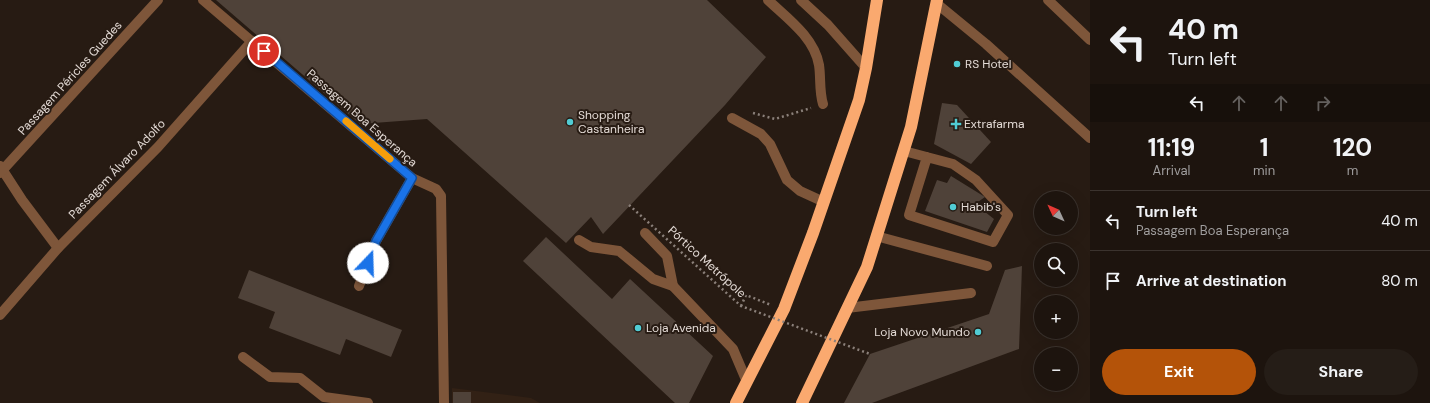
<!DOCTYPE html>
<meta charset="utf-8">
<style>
body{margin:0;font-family:"DM Sans",sans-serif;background:#251d17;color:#f1f3f6;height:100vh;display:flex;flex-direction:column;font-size:15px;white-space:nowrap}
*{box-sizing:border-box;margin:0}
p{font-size:13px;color:#a09e9e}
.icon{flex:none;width:22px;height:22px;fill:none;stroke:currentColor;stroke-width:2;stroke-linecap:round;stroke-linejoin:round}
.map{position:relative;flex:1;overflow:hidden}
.panel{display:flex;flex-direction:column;background:#1d140e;width:340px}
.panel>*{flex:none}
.banner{background:#1d140e;color:#f1f3f6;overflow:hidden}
.needle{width:26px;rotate:314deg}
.tools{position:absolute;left:1034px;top:191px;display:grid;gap:8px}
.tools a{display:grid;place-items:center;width:44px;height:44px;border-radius:50%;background:#1d140e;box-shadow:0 4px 16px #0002,0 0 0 1px #3b332e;font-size:20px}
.pin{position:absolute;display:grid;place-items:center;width:34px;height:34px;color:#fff;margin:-17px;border:2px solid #fff;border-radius:50%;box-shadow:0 1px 4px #0007}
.me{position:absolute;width:44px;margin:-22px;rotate:21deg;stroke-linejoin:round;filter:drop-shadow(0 0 3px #0008)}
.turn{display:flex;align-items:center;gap:14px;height:84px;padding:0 12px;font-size:18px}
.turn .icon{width:52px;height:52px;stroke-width:2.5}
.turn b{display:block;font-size:28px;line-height:34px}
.lanes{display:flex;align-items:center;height:38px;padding:0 12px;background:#0003;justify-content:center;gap:20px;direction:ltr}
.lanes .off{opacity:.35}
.eta{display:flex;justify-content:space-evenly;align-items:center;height:68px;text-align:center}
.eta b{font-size:24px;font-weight:700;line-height:28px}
.primary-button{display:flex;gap:8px;margin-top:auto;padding:8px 12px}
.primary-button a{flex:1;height:46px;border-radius:24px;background:#b45309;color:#fff;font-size:16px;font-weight:700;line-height:46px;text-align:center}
.primary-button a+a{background:#251d17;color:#f1f3f6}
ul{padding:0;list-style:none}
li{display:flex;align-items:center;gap:12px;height:60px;padding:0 12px;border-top:1px solid #3b332e}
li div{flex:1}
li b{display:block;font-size:15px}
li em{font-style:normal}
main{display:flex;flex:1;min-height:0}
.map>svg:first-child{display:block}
.built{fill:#322115}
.building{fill:#4f4239}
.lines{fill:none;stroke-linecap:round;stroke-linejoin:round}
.path{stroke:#8b807a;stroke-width:2.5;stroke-dasharray:2 3;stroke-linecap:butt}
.minor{stroke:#7e563a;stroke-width:10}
.highway{stroke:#faa96f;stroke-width:12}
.path-bridge{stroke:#8b807a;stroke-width:2.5;stroke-dasharray:2 3;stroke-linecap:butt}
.route-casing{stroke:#114b97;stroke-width:10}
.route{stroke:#1a73e8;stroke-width:7}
.slow{stroke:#f59e0b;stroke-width:7}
.poi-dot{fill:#51ccd4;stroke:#271b13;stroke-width:1.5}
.labels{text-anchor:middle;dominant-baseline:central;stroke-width:4;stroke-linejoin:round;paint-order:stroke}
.poi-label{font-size:12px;fill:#e4dbd6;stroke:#271b13;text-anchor:start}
.street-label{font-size:12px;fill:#e4dbd6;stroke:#271b13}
</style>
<main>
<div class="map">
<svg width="1090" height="403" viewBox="0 0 1090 403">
<rect width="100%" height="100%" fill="#271b13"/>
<polygon class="built" points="452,388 531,398 540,403 452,403"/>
<g class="building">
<polygon points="216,0 707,0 766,57 725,105 603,234 591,217 566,243 427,119 360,124"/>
<polygon points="942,103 957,105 991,142 971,164 934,144"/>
<polygon points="951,176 985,197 975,204 994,219 987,232 925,211 937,180 947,183"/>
<polygon points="546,237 612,299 630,279 713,356 689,403 675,403 523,261"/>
<polygon points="1022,266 1019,349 872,403 844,403 870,354 989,314 1005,270"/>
<polygon points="249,270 402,330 391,357 346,339 340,355 269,328 275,312 238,298"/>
<rect x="453" y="392" width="18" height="11"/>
</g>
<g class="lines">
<g class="path">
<polyline points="753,113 775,119 811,108"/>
<polyline points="741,306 746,295 771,305"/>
</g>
<g class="minor">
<polyline points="203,0 412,178 436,189 441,196 444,403"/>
<path d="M 768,0 C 787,18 814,37 819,65 C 821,78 819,91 823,104"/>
<polyline points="801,0 828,25 866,68"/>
<polyline points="1048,0 1090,40"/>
<polyline points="936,3 986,44 1090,138"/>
<polyline points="732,118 761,134 770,144 787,180 800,191 824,202"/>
<polyline points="904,151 953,164 976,180 1008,215 993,242 909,215 927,157"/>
<polyline points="0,166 22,200 58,248"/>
<polyline points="0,173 158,0"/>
<polyline points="645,233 667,256 673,286"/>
<polyline points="876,236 987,266"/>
<polyline points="579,240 591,247 619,251 653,279 673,286 733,349 747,382"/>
<polyline points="359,286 376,241 412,178"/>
<polyline points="847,308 971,293"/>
<polyline points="0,315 58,248 158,147 252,41"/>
<polyline points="243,357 270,377 300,378 324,397 368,403"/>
</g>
<g class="highway">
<polyline points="736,403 784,309 813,233 859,100 866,68 877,0"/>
<polyline points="802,403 867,267 911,127 937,0"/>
</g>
<polyline class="path-bridge" points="629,205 741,306 870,354"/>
</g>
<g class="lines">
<g class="route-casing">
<polyline id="route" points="264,51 412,178 376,241 368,263"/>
</g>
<use href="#route" class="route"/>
<polyline class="slow" points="346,121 390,159"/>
</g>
<g class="poi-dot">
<circle cx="957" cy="64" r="4"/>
<circle cx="570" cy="122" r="4"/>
<path d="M954 118h4v4h4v4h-4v4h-4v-4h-4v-4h4z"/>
<circle cx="953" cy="207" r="4"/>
<circle cx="638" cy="328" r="4"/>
<circle cx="978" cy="332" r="4"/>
</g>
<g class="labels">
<g class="poi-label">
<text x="965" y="64">RS Hotel</text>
<text x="578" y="115">Shopping<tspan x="578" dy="14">Castanheira</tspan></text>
<text x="964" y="124">Extrafarma</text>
<text x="961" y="207">Habib's</text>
<text x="646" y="328">Loja Avenida</text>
<text x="970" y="332" text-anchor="end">Loja Novo Mundo</text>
</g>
<g class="street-label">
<text transform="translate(70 78) rotate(-48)">Passagem Péricles Guedes</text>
<text transform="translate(362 118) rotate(41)">Passagem Boa Esperança</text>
<text transform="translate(117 169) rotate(-46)">Passagem Álvaro Adolfo</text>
<text transform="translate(707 262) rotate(42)">Pórtico Metrópole</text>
</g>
</g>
</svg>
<div class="tools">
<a><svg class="needle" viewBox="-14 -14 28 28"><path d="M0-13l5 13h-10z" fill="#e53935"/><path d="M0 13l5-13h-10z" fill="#a09e9e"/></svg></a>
<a><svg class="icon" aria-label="search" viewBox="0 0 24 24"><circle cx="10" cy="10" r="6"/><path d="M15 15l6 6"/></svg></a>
<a>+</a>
<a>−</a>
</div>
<div class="pin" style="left:264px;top:51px;background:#d93025"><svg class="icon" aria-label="arrive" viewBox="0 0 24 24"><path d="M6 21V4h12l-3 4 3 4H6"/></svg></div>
<svg class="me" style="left:368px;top:263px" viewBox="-20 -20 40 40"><circle r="19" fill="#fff"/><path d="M0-13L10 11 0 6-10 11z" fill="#1a73e8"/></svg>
</div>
<section class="panel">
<div class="banner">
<div class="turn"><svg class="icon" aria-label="left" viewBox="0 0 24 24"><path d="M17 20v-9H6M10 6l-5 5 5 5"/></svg><div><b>40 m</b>Turn left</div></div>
<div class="lanes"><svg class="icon" aria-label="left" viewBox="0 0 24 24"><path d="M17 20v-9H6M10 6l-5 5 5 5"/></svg><svg class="icon off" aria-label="ahead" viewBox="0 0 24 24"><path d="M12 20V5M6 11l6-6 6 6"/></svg><svg class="icon off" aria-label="ahead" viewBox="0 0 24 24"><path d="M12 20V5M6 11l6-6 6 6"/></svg><svg class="icon off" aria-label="right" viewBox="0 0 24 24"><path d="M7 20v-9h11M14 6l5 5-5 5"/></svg></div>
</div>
<div class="eta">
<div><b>11:19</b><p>Arrival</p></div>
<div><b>1</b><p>min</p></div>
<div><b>120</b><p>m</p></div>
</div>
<ul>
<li><svg class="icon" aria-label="left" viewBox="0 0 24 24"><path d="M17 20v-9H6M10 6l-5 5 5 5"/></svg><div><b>Turn left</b><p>Passagem Boa Esperança</p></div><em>40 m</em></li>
<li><svg class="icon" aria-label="arrive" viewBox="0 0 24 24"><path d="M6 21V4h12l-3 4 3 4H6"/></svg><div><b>Arrive at destination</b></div><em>80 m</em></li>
</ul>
<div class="primary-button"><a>Exit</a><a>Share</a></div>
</section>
</main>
